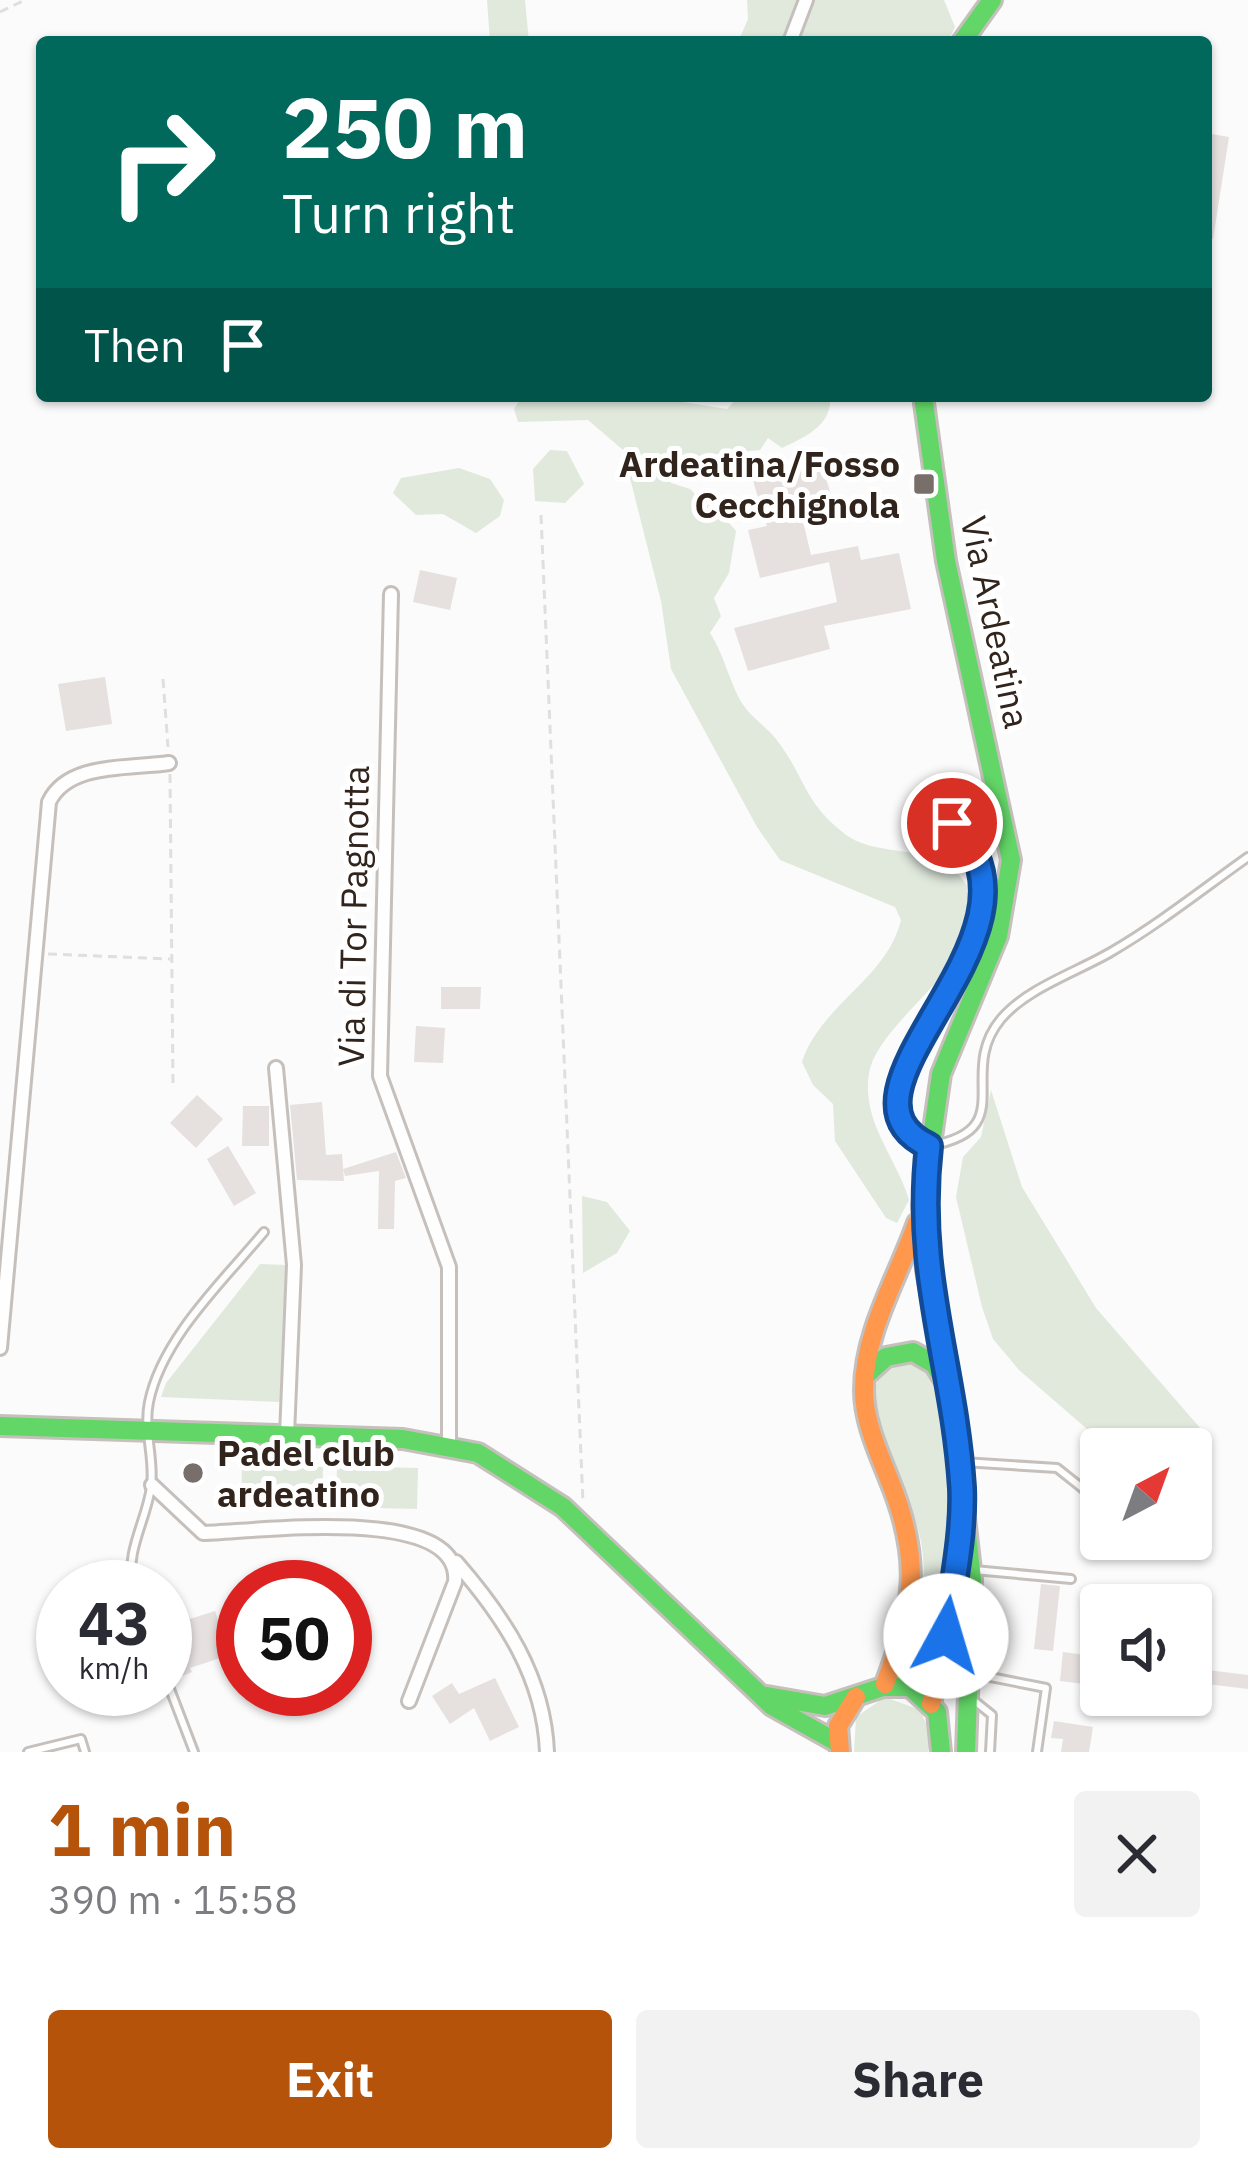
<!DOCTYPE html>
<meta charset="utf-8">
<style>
body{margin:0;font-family:"IBM Plex Sans",sans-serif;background:#f2f2f3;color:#2b2b33;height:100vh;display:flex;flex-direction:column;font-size:45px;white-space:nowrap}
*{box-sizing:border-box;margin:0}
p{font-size:39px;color:#7c7c81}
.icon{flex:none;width:66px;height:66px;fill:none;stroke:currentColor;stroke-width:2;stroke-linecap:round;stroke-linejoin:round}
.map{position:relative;height:1752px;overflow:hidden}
.sheet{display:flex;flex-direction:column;background:#fff;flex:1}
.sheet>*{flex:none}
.guide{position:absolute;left:36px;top:36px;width:1176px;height:366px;border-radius:12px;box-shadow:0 3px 9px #0004;background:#00695c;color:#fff;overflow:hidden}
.needle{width:78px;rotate:41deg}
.fabs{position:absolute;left:1080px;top:1428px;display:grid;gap:24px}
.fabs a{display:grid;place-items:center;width:132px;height:132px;border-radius:12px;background:#fff;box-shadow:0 3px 9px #0004;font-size:60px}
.speed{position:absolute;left:36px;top:1560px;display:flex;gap:24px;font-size:60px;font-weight:700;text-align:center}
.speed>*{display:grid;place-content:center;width:156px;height:156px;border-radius:50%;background:#fff;box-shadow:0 3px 9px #0004;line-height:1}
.speed small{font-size:30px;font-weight:400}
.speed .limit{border:18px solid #d22;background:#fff;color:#111}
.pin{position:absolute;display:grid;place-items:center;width:102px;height:102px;color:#fff;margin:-51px;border:6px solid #fff;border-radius:50%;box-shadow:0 3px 12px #0007}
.me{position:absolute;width:132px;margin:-66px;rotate:6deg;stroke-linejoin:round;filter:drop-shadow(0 0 9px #0008)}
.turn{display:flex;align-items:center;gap:42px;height:252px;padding:0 48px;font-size:54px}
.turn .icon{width:156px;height:156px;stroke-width:2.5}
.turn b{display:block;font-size:84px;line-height:102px}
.then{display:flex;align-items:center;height:114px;padding:0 48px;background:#0003;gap:24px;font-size:45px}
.round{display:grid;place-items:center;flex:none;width:126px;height:126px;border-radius:12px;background:#f2f2f3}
.summary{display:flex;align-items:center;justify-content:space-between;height:204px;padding:0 48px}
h1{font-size:72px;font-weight:700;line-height:90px;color:#b45309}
.primary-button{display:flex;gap:24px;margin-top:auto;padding:24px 48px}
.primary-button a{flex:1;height:138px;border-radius:12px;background:#b45309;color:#fff;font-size:48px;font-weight:700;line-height:138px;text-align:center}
.primary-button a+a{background:#f2f2f3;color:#2b2b33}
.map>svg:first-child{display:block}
.green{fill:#e1e9dd}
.building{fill:#e6e0df}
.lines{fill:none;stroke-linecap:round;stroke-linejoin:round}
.lane-casing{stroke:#c6c0bc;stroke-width:12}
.street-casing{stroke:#c6c0bc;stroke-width:18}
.fast-casing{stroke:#c6c0bc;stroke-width:24}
.slow-casing{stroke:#c6c0bc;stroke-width:24}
.path{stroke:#e0dfdf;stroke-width:3;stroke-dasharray:9 6;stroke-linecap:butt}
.lane{stroke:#fefefe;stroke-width:6}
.street{stroke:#fefefe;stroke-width:12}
.fast{stroke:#63d668;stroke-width:18}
.slow{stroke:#ff974d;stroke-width:18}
.route-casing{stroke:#114b97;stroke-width:30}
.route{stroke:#1a73e8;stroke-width:21}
.poi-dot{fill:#786f6a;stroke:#fff;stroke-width:4.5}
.labels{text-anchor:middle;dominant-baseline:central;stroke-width:10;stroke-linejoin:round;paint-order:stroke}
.poi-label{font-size:36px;font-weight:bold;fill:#31241c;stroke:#fff;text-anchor:end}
.street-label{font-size:36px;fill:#31241c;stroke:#fff}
</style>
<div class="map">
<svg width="1248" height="1752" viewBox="0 0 1248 1752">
<rect width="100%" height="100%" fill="#fbfbfb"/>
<g class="green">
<polygon points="487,0 525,0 529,42 490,42"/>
<polygon points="747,0 944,0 955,27 948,42 738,42 748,19"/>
<path d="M 522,396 L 644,396 L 727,409 L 739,396 L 830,396 C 833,425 805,437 782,448 L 768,438 L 760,450 L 689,457 L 667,471 L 671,483 L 690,489 L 706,505 L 713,504 L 736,531 L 729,573 L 714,598 L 721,616 L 710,633 C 725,656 731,688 744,706 C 753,719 767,727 776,739 C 805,776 803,802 845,834 C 880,861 942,839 967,886 C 1002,954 879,1016 869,1073 C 861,1122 897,1158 909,1200 L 897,1223 L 886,1218 L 835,1141 L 833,1104 L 813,1085 L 802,1062 C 820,1005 887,979 901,920 L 895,907 L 780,860 L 757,827 L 671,669 L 661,601 L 623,450 L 588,420 L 518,422 L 514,409 Z"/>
<polygon points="550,450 567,451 584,484 565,503 535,501 533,469"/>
<polygon points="459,468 490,479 504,500 500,516 476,533 443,514 416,515 393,493 401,478"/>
<polygon points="991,1090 1022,1187 1096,1308 1201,1429 1181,1449 1110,1449 1019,1370 993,1339 982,1307 956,1197 963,1157 981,1137"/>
<polygon points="582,1196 607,1202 630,1231 617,1253 583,1273"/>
<polygon points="260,1264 286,1265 280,1402 161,1397 166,1383"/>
<path d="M 918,1360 C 972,1419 954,1611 926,1682 L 899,1671 C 919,1632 929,1585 921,1542 C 912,1491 848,1412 887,1363 Z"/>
<polygon points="242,1464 323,1467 322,1508 241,1506"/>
<polygon points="337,1466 418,1468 417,1509 336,1507"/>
<polygon points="885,1697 920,1710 931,1734 928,1752 854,1752 856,1717"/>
</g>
<g class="building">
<polygon points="1206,133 1229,137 1213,239 1206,239"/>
<polygon points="820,460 835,507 802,517 811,555 858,546 861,560 899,553 911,609 824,626 830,649 748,671 734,628 837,602 829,562 760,578 748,530 767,526 753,481"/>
<polygon points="420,570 457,578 450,610 413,602"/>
<polygon points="105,677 112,724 66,731 58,684"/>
<polygon points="441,987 481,987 480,1009 441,1009"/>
<polygon points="416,1026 445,1028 443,1063 414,1062"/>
<polygon points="197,1095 223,1119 196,1148 170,1123"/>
<polygon points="322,1102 326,1155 342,1154 344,1181 297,1180 290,1105"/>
<polygon points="243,1106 269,1106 269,1146 242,1146"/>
<polygon points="228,1146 256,1193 234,1206 207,1159"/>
<polygon points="396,1152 406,1178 395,1181 394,1229 378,1229 379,1171 345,1176 343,1169"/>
<polygon points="1041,1584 1060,1586 1053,1651 1034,1649"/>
<polygon points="215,1611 229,1655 190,1668 192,1672 175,1679 165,1654 165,1627"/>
<polygon points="1063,1652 1101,1657 1101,1686 1060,1681"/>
<polygon points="1191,1668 1248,1675 1248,1689 1191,1682"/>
<polygon points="495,1678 519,1727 490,1741 474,1708 450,1724 432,1696 452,1683 459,1694"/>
<polygon points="1054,1721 1093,1727 1089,1752 1061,1752 1063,1739 1051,1738"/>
</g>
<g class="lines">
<g class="lane-casing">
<g id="lane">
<path d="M 952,823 C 1068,931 812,1089 929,1146 C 1022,1130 955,1074 1001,1019 C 1027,988 1077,972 1111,952 C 1159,924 1203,889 1248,857"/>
<polyline points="963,1462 1057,1468 1101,1503"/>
<polyline points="1191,1518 1202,1507"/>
<polyline points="974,1570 1071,1579"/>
<path d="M 133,1587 C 125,1551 146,1522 151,1487 C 155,1459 143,1430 149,1402 C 162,1338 224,1280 264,1232"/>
<polyline points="975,1674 1046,1688 1037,1752"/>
<polyline points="165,1676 194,1752"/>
<polyline points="972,1699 992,1715 990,1752"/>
<polyline points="28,1752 81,1739 85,1752"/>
</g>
</g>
<g class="street-casing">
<g id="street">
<polyline points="790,42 806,0"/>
<polyline points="391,594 380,1076 449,1267 449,1445"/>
<polyline points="276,1068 294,1265 287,1435"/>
<path d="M 0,1348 L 49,802 C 68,762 129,769 169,763"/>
<path d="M 152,1485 L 203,1533 C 254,1532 463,1503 455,1582 L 409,1701"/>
<path d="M 456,1562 C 504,1617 544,1677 547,1752"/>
</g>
</g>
<g class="fast-casing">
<g id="fast">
<polyline points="962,42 992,0"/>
<polyline points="923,396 946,561 1011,860 998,936 941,1074 922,1207 926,1270 953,1413 972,1579 966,1752"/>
<polyline points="865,1376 886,1357 913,1352 934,1364 942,1377"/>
<polyline points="0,1426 403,1439 478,1453 563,1507 772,1706 838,1743"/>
<polyline points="767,1696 825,1706 883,1687 910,1687 937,1712 941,1752"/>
</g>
</g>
<g class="slow-casing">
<g id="slow">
<path d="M 885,1684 C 915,1604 922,1559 889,1479 C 878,1451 864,1421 864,1390 C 864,1332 898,1277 917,1223"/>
<polyline points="931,1704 946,1636 958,1531"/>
<polyline points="840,1752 838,1726 856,1697"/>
</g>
</g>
<g class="path">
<polyline points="0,12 25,0"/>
<polyline points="541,515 583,1503"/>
<polyline points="163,679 168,747"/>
<polyline points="170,774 173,1084"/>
<polyline points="48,954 170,959"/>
</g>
<use href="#lane" class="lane"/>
<use href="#street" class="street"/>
<use href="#fast" class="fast"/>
<use href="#slow" class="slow"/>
</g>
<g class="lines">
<g class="route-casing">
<path id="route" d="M 946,1636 C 952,1588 964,1536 962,1488 C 954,1364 914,1275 929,1146 C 812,1091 1068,932 952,823"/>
</g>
<use href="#route" class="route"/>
</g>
<g class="poi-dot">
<rect x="912" y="472" width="24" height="24" rx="6"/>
<circle cx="193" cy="1473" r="12"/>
</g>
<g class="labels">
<g class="poi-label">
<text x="900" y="463">Ardeatina/Fosso<tspan x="900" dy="41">Cecchignola</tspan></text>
<text x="217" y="1452" text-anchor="start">Padel club<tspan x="217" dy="41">ardeatino</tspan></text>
</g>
<g class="street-label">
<text transform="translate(996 622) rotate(78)">Via Ardeatina</text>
<text transform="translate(353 916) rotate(-89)">Via di Tor Pagnotta</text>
</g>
</g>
</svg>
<div class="fabs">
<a><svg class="needle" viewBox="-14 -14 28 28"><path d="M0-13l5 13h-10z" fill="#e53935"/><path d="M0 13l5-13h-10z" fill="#7c7c81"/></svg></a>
<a><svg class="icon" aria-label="sound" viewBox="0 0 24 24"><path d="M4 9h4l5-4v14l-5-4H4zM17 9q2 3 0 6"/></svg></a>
</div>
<div class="speed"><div>43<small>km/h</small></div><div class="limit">50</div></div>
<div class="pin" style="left:952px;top:823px;background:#d93025"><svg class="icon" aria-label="arrive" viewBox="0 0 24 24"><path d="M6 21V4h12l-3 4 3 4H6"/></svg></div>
<svg class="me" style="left:946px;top:1636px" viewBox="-20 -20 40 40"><circle r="19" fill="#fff"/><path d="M0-13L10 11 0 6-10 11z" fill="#1a73e8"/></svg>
<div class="guide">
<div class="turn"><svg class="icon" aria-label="right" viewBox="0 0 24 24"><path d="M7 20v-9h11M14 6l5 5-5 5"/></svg><div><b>250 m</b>Turn right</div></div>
<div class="then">Then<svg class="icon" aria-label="arrive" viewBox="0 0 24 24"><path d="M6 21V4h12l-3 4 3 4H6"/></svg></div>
</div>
</div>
<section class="sheet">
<div class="summary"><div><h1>1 min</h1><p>390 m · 15:58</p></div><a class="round"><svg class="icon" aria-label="close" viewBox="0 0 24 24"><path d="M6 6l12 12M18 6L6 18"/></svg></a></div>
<div class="primary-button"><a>Exit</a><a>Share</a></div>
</section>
